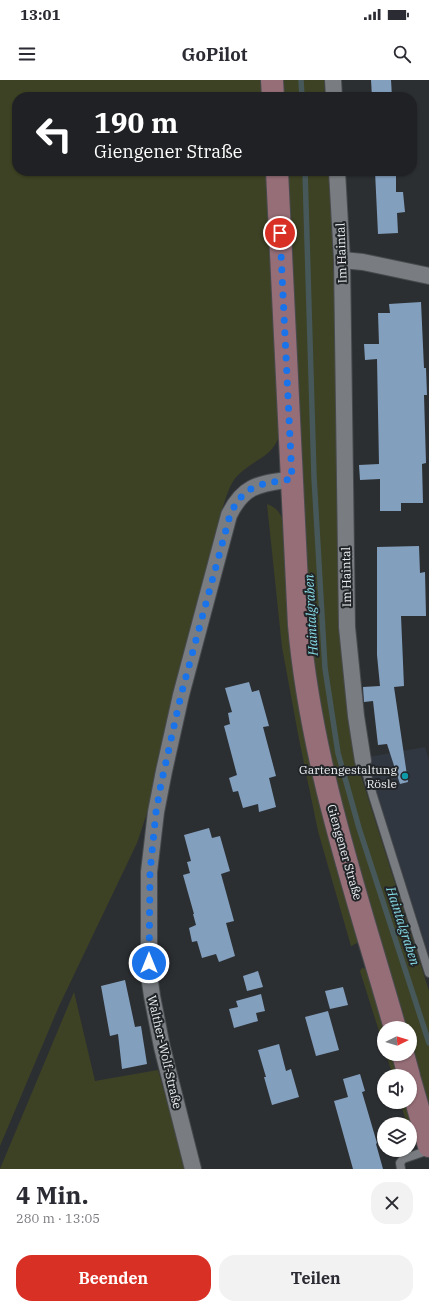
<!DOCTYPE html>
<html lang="de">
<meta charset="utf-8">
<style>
body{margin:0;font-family:"IBM Plex Serif",serif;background:#f2f2f3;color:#2b2b33;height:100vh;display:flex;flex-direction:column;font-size:15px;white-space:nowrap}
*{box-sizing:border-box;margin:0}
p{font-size:13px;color:#7c7c81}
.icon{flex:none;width:22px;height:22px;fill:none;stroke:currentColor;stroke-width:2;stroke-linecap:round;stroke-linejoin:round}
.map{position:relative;height:1089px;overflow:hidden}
.panel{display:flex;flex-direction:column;background:#fff;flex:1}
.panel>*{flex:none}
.banner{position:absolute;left:12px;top:12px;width:405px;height:84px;border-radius:16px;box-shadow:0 1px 3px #0004;background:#202124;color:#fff;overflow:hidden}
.needle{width:26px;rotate:85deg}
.tools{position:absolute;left:377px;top:941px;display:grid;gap:8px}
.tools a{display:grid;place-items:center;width:40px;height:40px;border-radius:50%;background:#fff;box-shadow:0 1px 3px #0004;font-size:20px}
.pin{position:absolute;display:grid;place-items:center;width:34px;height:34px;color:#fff;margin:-17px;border:2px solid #fff;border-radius:50%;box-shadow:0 1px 4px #0007}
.me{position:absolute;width:44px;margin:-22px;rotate:0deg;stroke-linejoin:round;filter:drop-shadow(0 0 3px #0008)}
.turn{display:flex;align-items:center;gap:14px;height:84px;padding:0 16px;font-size:18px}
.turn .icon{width:52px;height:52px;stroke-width:2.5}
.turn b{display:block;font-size:28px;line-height:34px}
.round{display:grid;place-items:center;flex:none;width:42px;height:42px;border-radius:16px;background:#f2f2f3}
.overview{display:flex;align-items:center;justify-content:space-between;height:68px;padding:0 16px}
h1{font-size:24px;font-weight:700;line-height:30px}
.cta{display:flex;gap:8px;margin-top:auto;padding:8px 16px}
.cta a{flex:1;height:46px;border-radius:16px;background:#d93025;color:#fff;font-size:16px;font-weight:700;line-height:46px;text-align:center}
.cta a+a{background:#f2f2f3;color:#2b2b33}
.status{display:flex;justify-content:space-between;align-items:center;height:28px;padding:0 20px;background:#fff;direction:ltr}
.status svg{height:11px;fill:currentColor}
header{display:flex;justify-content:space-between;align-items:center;height:52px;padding:0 16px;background:#fff;font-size:18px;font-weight:700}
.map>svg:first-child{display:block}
.built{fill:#303740}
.green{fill:#3d4224}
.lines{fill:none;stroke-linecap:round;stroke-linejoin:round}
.stream{stroke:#47585b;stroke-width:5.5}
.building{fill:#839fbe}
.lane-casing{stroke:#484b4e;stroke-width:10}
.street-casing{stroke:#484b4e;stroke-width:18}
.secondary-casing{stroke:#484b4e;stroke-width:24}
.lane{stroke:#797d81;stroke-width:8}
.street{stroke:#797d81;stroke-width:16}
.secondary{stroke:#966e77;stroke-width:22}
.route{stroke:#1a73e8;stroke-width:7;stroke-dasharray:0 12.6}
.culture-dot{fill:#0f9aa8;stroke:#222528;stroke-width:1.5}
.labels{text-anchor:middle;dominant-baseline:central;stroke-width:4;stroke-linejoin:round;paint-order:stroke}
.street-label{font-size:12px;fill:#eef0f3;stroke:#222528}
.poi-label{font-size:12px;fill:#eef0f3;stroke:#222528;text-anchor:end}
.water-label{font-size:13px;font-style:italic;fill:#87dfe9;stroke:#222528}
</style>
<div class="status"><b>13:01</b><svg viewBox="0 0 49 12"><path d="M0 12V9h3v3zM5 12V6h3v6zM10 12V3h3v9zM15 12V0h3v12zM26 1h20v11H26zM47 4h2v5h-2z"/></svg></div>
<header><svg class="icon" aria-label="menu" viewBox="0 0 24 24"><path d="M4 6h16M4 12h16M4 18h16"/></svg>GoPilot<svg class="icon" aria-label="search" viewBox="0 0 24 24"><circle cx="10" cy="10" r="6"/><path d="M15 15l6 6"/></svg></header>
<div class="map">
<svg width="429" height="1089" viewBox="0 0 429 1089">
<rect width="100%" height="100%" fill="#2c2f32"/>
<polygon class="built" points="425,667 429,680 429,876 376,711 368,677"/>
<g class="green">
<path d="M 0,0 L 265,0 L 266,17 L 17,17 L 17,91 L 269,91 L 281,349 C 275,378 256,377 238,395 C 228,405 225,423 220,435 L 147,733 L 137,763 L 59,926 L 0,1066 Z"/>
<polygon points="282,0 324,0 325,17 283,17"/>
<polygon points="286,91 329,91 356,680 429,911 429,1033 410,968 410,948 404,948 339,728 309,564"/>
<path d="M 267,424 C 277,428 280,433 284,442 L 359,862 L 351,866 L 318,751 L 299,659 L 282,567 Z"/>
<polygon points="362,888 367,889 384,948 384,967 360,891"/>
<polygon points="74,912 95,1001 158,990 186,1089 0,1089"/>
<polygon points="386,974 393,974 399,996 393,996"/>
<polygon points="405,1026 408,1026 417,1059 414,1066 410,1054 410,1044 407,1044 402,1028"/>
</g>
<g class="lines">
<g class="stream">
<polyline points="301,0 302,17"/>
<polyline points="305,91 314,397 325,588 338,673 359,748 429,963"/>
</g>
</g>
<g class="building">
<polygon points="371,0 391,0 392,17 372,17"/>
<polygon points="375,91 396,91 396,112 403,112 405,132 397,133 398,153 378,154"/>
<polygon points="421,222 424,288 426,288 427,315 424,315 426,383 422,384 423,423 401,423 401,431 380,431 380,399 360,400 359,385 379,384 377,279 365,280 364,264 379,264 378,233 390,233 389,224"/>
<polygon points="419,466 420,493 425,492 426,536 401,536 404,606 394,607 408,702 400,704 387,664 378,665 373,621 364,622 363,607 380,606 377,575 377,467"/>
<polygon points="249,602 252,612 259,610 269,646 263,647 276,696 269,698 276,727 259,732 258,724 243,728 238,711 233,712 229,698 237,695 224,646 230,644 228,633 232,632 225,608"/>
<polygon points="209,748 212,758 220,756 230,791 221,794 234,841 226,843 235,876 219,882 216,874 202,878 197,861 192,862 189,848 196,845 193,834 194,834 183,795 190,793 187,782 191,781 184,755"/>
<polygon points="258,891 263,907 247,911 243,896"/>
<polygon points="125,900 135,947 141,946 147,984 122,989 118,954 110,956 101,906"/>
<polygon points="343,907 348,925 330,929 325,911"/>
<polygon points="261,914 265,931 256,933 258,941 234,948 229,929 238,927 236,921"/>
<polygon points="328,931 339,970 316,976 305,937"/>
<polygon points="279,964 286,991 291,989 299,1017 272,1025 264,997 266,997 258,970"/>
<polygon points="360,994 365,1011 362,1012 377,1063 376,1064 383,1089 353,1089 334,1021 348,1017 343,999"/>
</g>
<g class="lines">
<g class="lane-casing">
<g id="lane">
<polyline points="363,681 373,716 429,893"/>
<polyline points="401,1089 400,1083 403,1079 429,1070"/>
</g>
</g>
<g class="street-casing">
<g id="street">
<polyline points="333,0 334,17"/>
<polyline points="337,91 342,180 347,547 356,636 363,681"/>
<polyline points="342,180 363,182 429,196"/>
<path d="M 193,1089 L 162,967 L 152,916 L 149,895 L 149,792 L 156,732 L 164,691 L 181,615 L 229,435 C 244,404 260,404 292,399"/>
</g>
</g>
<g class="secondary-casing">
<g id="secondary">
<polyline points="272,0 273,17"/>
<path d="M 277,91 L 299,545 C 311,683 357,815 395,948"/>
<polyline points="403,974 409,996"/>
<polyline points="410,1000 429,1066"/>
</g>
</g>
<use href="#lane" class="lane"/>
<use href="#street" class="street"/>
<use href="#secondary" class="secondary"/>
</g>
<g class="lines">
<path class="route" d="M 149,883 L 150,792 L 156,732 L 161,704 L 181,615 L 230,435 C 244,404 260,404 292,399 L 280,153"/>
</g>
<circle class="culture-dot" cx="405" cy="696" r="4"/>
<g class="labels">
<g class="street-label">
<text transform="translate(341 173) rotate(-92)">Im Haintal</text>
<text transform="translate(346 497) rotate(-91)">Im Haintal</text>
<text transform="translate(345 772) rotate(74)">Giengener Straße</text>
<text transform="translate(165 972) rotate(77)">Walther-Wolf-Straße</text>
</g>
<g class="poi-label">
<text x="397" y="689">Gartengestaltung<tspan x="397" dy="14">Rösle</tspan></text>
</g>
<g class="water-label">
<text transform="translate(311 535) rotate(-93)">Haintalgraben</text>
<text transform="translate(403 846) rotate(72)">Haintalgraben</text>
</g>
</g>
</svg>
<div class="tools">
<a><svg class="needle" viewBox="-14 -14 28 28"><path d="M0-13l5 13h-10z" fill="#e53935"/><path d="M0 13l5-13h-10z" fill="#7c7c81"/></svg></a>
<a><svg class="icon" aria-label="sound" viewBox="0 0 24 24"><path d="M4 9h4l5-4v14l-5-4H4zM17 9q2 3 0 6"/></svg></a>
<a><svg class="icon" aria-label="layers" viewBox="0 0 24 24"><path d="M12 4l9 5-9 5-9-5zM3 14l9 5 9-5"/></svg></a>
</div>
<div class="pin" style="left:280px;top:153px;background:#d93025"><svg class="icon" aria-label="arrive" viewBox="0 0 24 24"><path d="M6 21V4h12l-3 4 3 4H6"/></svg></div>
<svg class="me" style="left:149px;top:883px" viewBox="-20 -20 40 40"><circle r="17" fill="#1a73e8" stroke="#fff" stroke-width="3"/><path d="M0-11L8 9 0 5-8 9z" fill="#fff"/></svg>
<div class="banner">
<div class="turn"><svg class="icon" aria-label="left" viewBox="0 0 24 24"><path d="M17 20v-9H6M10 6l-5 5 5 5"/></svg><div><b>190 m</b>Giengener Straße</div></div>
</div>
</div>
<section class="panel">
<div class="overview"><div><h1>4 Min.</h1><p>280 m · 13:05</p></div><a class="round"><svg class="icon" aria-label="close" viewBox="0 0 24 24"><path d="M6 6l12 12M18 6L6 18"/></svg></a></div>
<div class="cta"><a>Beenden</a><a>Teilen</a></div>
</section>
